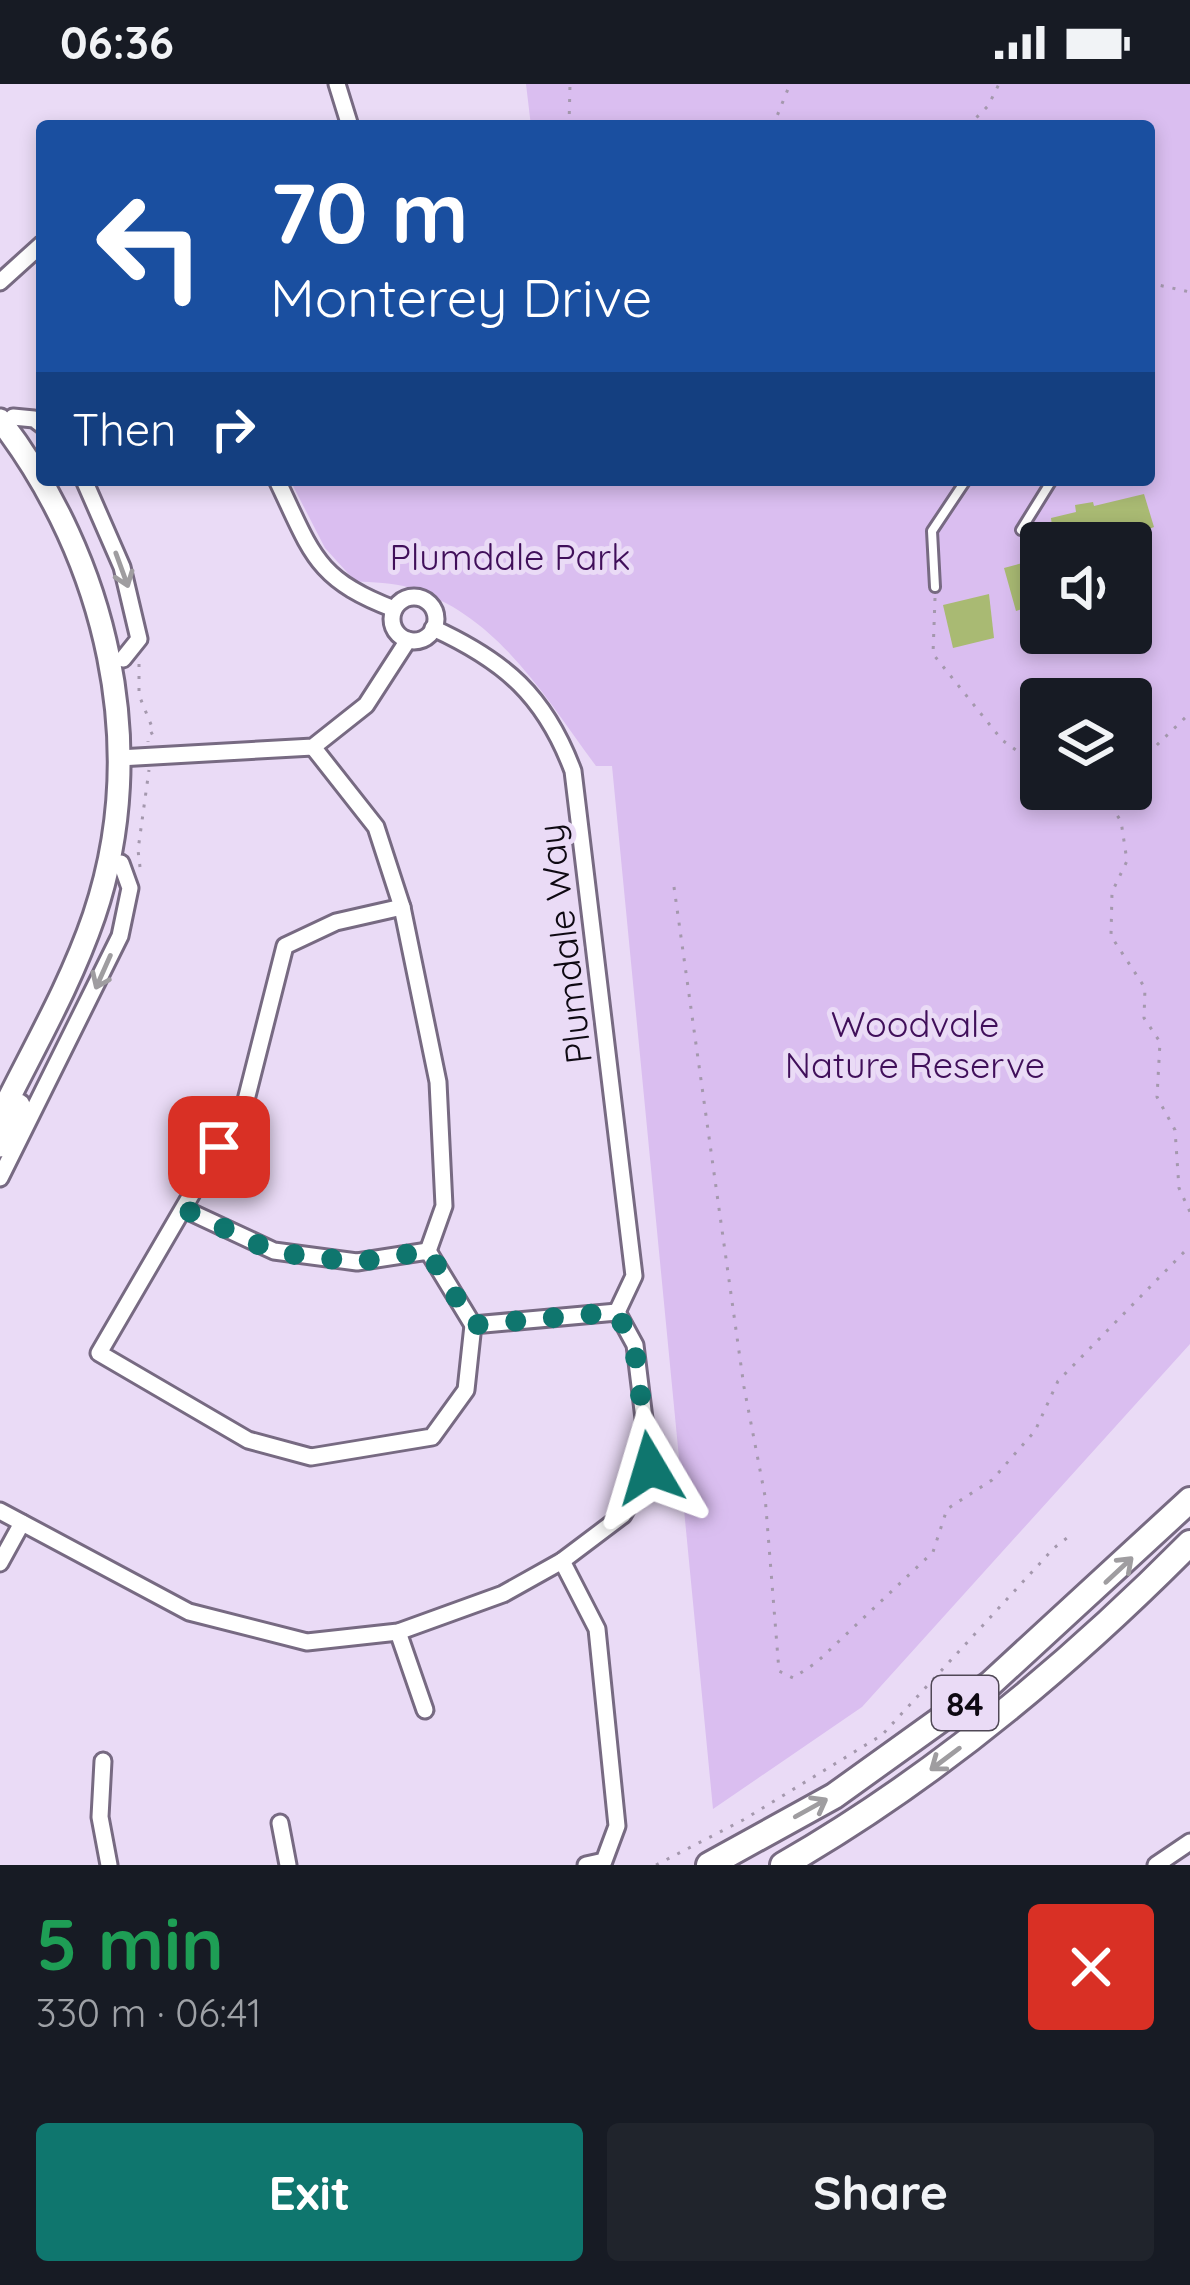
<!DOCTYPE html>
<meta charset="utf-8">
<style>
body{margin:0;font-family:Quicksand,sans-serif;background:#20242c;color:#f1f3f6;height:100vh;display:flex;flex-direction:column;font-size:45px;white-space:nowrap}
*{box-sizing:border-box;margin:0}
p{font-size:39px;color:#9ea1a6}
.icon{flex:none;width:66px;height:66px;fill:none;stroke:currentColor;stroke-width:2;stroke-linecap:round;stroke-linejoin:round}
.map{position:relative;height:1781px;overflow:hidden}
.details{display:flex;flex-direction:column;background:#171b24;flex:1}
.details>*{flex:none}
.hud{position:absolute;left:36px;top:36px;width:1119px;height:366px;border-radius:12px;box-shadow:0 6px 18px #0003;background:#1a4fa0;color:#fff;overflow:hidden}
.fabs{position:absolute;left:1020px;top:438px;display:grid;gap:24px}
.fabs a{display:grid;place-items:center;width:132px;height:132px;border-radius:12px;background:#171b24;box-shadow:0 6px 18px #0003;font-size:60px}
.pin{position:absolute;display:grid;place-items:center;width:102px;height:102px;color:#fff;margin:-51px;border-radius:24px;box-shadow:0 6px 18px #0006}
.me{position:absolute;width:132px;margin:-66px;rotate:353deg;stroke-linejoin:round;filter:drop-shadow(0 0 9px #0008)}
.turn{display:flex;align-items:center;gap:42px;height:252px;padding:0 36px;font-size:54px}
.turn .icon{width:156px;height:156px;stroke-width:2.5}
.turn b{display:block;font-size:84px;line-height:102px}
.then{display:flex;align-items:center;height:114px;padding:0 36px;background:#0003;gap:24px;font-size:45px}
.round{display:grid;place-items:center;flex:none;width:126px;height:126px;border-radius:12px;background:#20242c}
.head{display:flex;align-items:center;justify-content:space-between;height:204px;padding:0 36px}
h1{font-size:72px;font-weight:700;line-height:90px;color:#1e9e55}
.button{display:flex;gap:24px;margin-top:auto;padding:24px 36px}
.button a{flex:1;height:138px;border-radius:12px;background:#0f766e;color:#fff;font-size:48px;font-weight:700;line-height:138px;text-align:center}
.button a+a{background:#20242c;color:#f1f3f6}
.status{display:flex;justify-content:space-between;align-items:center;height:84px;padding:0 60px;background:#171b24;direction:ltr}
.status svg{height:33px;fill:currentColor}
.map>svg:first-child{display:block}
.green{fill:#dabef0;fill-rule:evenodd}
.building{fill:#a9ba73}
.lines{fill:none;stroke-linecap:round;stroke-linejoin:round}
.lane-casing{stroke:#776a82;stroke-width:14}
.street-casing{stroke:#776a82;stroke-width:21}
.secondary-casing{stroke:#776a82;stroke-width:27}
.primary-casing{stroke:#776a82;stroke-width:30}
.path{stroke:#a498ad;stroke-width:3;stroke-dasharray:3 9;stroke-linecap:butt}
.lane{stroke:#fff;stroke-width:8}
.street{stroke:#fff;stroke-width:15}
.secondary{stroke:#fff;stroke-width:21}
.primary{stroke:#fff;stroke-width:24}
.oneway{stroke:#9f9da0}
.route{stroke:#0f766e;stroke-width:21;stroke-dasharray:0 37.8}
.labels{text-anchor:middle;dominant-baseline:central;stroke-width:10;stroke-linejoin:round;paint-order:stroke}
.shield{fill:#eadbf6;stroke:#504856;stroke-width:3}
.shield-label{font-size:33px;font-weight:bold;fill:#0e0912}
.park-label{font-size:36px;fill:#400f5a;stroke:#eadbf6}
.street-label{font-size:36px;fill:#0e0912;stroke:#eadbf6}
</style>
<div class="status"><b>06:36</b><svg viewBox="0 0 49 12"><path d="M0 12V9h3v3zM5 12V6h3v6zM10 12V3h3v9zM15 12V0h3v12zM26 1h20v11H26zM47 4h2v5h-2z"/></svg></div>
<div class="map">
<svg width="1190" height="1781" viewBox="0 0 1190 1781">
<rect width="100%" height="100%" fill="#eadbf6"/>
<path class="green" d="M 526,0 L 1190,0 L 1190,1260 L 862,1623 L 713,1725 L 612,682 L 596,682 C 544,612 498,531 410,504 C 393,498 373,499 355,497 L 325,464 L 290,396 L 1149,396 L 1149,42 L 531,42 ZM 1041,459 L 1131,459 L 1131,549 L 1041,549 ZM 1041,615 L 1131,615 L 1131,705 L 1041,705 Z"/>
<g class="building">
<polygon points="1144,410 1154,443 1137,450 1134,459 1046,459 1043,444 1052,442 1051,434 1076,428 1075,421 1093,418 1094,422"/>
<polygon points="1033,476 1041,549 1074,552 1041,562 1037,570 1025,524 1016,527 1004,484"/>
<polygon points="989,510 994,554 953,564 943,521"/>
</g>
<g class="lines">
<g class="lane-casing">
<g id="lane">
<polyline points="1021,446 1052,396"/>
<polyline points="935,503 932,447 966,396"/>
</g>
</g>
<g class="street-casing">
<g id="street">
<polyline points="337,0 350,42"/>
<polyline points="0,198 42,160"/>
<polyline points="13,333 34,335 42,341"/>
<polyline points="84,396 122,483 139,555 123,575"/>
<path d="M 277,396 C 312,469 315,495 394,525"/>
<circle cx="414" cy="535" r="22"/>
<path d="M 433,544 C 505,577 545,612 573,687 L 634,1192 L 617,1228"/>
<polyline points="313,663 376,743 402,823 438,998 444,1122 428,1167"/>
<polyline points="119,674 313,663 366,621 408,556"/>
<polyline points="245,1020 285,862 336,838 402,823"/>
<polyline points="219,1063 99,1269 248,1356 311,1373 432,1353 466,1306 473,1241"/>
<polyline points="0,1094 120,852 130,804 121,779"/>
<polyline points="186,1126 274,1167 357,1178 428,1167 473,1241"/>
<polyline points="0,1427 189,1528 307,1558 398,1548 503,1510 562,1477 623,1431 650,1384 635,1261 617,1228 473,1241"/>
<polyline points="562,1477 597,1545 617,1742 604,1777 586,1781"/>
<polyline points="0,1479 22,1439"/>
<polyline points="398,1548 425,1626"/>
<polyline points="103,1677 100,1733 109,1781"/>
<polyline points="280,1739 288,1781"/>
<polyline points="1156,1781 1190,1758"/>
</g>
</g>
<g class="secondary-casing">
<g id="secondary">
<path d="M 0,336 C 107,475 151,663 94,832 C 70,902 33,965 0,1032"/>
<polyline points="0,1062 19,1021"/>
</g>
</g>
<g class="primary-casing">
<g id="primary">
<polyline points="709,1781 834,1712 990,1600 1190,1416"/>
<path d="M 783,1781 C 933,1695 1068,1582 1190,1459"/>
</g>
</g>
<g class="path">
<polyline points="569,42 570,0"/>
<polyline points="773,42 790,0"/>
<polyline points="968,42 988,22 999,0"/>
<polyline points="1149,199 1190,208"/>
<polyline points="935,514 933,570 1002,656 1041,684"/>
<polyline points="139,580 139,611 154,648 148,651 148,658"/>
<polyline points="1131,686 1190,629"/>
<polyline points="1093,705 1104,712 1111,705"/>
<polyline points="1104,712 1121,737 1127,777 1112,808 1111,852 1145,904 1144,934 1160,958 1157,1013 1175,1046 1179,1104 1190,1128"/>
<polyline points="140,783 138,766 149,686"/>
<polyline points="674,803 744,1303 765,1412 779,1587 793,1594 817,1578 933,1468 947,1425 992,1396 1035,1347 1058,1297 1190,1162"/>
<polyline points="226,1051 237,1034"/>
<polyline points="656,1781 743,1736 882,1651 1054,1464 1072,1450"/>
</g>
<use href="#lane" class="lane"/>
<use href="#street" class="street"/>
<use href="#secondary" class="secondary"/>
<use href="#primary" class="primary"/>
</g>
<defs><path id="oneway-shaft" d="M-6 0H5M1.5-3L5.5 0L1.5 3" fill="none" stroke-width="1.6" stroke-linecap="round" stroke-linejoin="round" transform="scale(3)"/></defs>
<g class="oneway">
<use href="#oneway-shaft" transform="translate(122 486) rotate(70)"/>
<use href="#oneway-shaft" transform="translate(103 888) rotate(114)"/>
<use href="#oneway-shaft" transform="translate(1119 1486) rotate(-43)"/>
<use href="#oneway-shaft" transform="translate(945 1675) rotate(143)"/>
<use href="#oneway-shaft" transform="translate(811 1724) rotate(-29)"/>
</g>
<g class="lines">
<polyline class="route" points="219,1063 186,1126 274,1168 357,1178 428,1167 473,1241 616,1228 634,1261 650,1384"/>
</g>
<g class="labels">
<rect class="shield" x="932" y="1592" width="66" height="54" rx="9"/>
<g class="shield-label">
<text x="965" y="1619">84</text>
</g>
<g class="park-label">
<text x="510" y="472">Plumdale Park</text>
<text x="915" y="939">Woodvale<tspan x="915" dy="41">Nature Reserve</tspan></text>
</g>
<g class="street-label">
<text transform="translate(564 860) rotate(-97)">Plumdale Way</text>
</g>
</g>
</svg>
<div class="fabs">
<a><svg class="icon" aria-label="sound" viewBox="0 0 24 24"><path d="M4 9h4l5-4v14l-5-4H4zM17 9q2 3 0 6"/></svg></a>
<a><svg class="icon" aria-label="layers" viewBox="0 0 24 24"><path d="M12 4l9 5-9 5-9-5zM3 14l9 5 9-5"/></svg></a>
</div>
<div class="pin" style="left:219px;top:1063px;background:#d93025"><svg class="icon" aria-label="arrive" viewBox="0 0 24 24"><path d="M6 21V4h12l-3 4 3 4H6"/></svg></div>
<svg class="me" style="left:650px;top:1384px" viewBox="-20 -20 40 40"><path d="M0-17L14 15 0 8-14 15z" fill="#0f766e" stroke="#fff" stroke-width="4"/></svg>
<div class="hud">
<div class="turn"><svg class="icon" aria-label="left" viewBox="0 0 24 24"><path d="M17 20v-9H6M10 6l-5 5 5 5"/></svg><div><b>70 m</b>Monterey Drive</div></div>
<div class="then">Then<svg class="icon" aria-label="right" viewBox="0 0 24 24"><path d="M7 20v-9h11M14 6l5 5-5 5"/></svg></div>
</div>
</div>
<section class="details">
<div class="head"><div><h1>5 min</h1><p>330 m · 06:41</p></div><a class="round" style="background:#d93025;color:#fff"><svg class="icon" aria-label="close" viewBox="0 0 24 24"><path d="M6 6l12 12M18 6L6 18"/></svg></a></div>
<div class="button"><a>Exit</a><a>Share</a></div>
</section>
